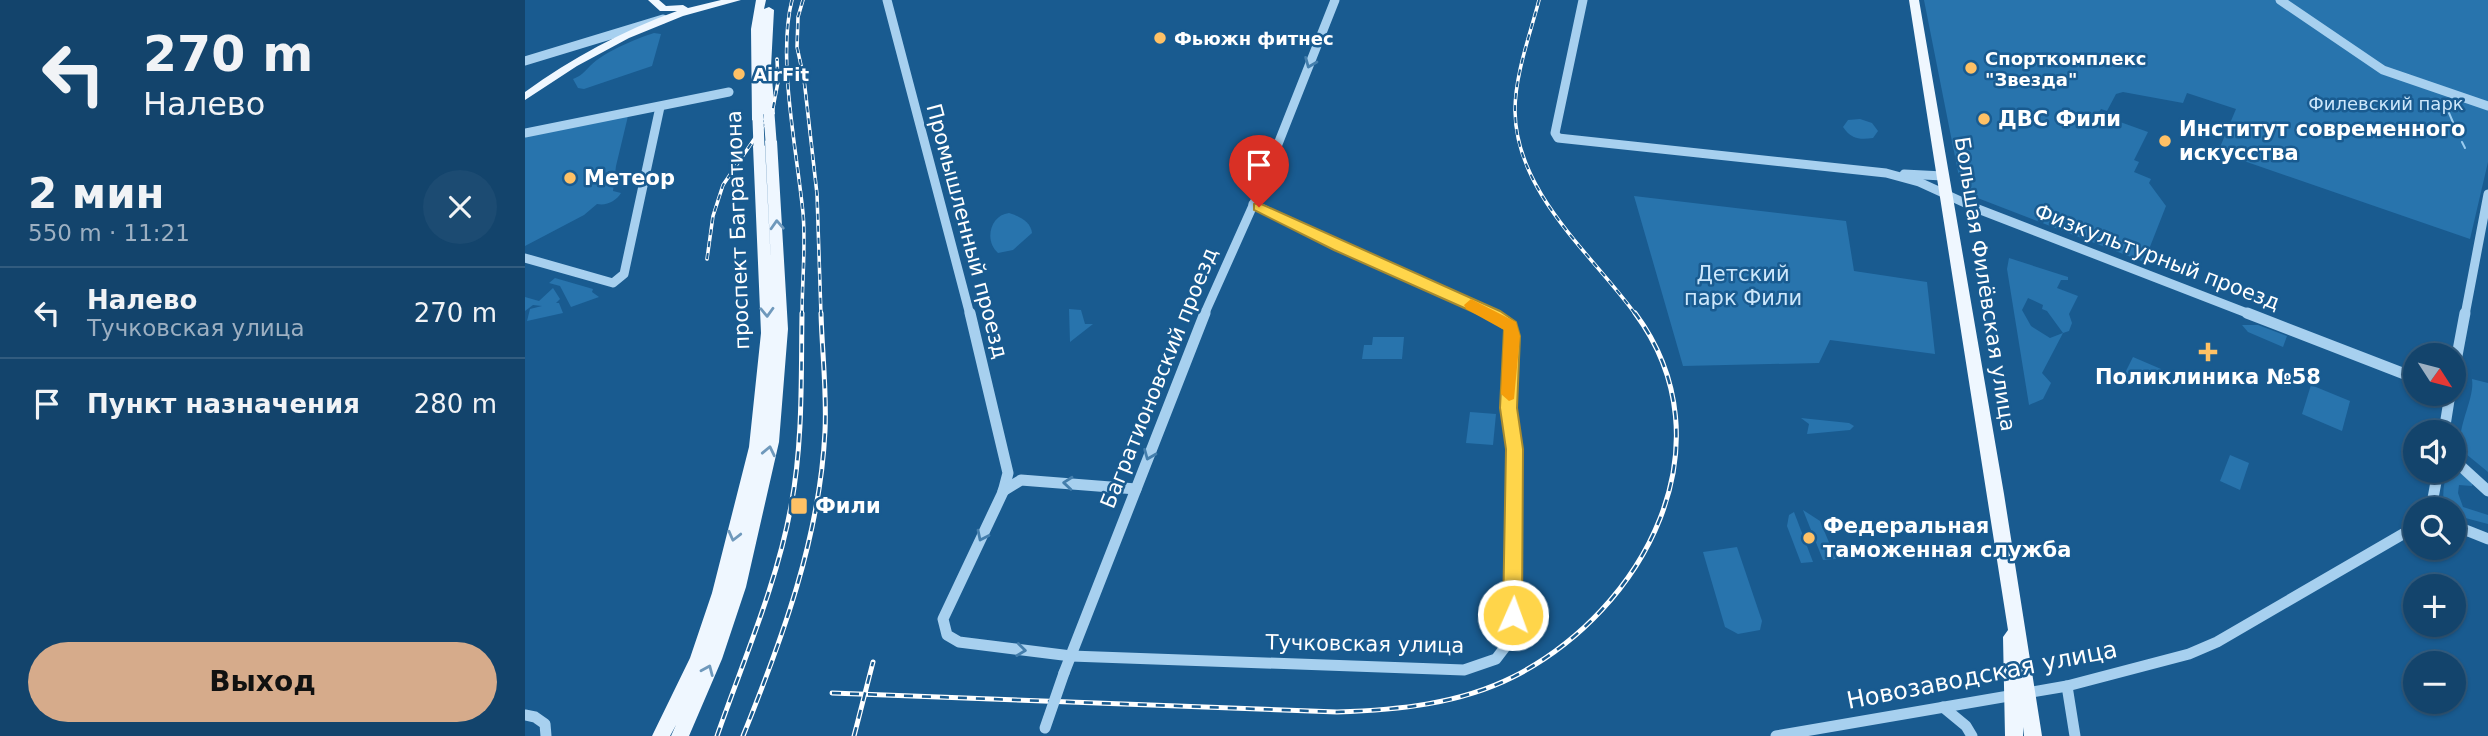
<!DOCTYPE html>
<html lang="ru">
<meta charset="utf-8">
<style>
body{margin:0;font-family:"DejaVu Sans",sans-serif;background:#1c4b72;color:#f1f3f6;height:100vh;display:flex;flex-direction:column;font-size:26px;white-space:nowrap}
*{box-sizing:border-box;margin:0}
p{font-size:23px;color:#9db0c2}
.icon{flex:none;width:38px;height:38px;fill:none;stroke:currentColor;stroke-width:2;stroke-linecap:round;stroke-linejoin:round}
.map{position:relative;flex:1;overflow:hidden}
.details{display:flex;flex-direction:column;background:#13446c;width:525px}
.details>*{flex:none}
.hud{background:#13446c;color:#f1f3f6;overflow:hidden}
.needle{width:46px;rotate:126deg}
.fabs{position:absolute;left:1878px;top:343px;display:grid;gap:14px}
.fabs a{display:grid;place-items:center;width:63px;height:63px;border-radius:50%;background:#13446c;box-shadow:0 2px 5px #0004,0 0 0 2px #325c7f;font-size:35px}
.pin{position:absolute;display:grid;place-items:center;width:60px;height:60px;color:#fff;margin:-72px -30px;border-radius:50% 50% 50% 0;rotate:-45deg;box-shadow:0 0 7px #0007}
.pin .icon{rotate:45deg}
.me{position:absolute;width:77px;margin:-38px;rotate:2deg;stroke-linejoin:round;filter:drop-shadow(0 0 5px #0008)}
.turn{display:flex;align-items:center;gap:24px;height:147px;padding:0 28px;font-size:32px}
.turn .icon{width:91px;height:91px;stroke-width:2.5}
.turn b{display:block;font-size:49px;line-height:60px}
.round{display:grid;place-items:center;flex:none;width:74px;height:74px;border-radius:37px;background:#1c4b72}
.head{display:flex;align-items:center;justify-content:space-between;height:119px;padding:0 28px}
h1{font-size:42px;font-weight:600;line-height:52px}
.primary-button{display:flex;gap:14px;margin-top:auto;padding:14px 28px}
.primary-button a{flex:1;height:80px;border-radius:42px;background:#d6ab8b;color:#111;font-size:28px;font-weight:600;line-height:80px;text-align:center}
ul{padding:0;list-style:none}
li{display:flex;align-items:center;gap:21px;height:91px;padding:0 28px;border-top:2px solid #325c7f}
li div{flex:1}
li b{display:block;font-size:26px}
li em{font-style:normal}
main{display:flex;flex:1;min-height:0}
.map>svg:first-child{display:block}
.green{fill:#2874ad;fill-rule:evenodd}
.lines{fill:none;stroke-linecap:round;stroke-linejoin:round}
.stream{stroke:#9acdf1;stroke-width:2}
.minor-far1{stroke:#a7d0ef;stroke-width:9}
.minor{stroke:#a7d0ef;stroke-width:11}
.major{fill:#eff7ff;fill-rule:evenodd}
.rail-far1-casing{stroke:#fff;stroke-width:3.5}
.rail-casing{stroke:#fff;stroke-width:5}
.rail-far1{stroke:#195b90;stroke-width:2;stroke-dasharray:6;stroke-linecap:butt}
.rail{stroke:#195b90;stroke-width:2.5;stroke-dasharray:9;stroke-linecap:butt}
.minor-bridge{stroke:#a7d0ef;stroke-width:11}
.major-bridge{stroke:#eff7ff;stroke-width:11}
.oneway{stroke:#447eac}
.oneway2{stroke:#6f99bc}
.route{fill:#ffd54a;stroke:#a68a30;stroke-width:2}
.slow{fill:#f59e0b}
.poi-dot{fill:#ffc165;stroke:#195b90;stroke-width:2.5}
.labels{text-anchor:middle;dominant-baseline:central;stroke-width:5;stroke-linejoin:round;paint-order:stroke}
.far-poi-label{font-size:18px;font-weight:bold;fill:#fff;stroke:#195b90;text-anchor:start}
.far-park-label{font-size:18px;fill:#cde7fb;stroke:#195b90}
.poi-label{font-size:21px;font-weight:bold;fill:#fff;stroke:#195b90;text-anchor:start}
.street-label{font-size:21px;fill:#fff;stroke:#195b90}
.park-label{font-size:21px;fill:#cde7fb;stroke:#195b90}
.near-street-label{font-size:24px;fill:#fff;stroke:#195b90}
</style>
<main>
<section class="details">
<div class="hud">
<div class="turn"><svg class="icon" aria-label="left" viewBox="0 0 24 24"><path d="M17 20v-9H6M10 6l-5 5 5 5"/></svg><div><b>270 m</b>Налево</div></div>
</div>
<div class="head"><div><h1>2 мин</h1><p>550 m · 11:21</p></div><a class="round"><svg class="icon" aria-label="close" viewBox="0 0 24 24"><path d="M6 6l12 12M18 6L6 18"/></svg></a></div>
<ul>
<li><svg class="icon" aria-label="left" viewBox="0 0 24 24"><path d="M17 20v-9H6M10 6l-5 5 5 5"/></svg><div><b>Налево</b><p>Тучковская улица</p></div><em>270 m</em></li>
<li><svg class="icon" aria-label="arrive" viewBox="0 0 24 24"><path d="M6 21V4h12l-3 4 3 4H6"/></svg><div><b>Пункт назначения</b></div><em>280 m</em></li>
</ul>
<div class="primary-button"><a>Выход</a></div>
</section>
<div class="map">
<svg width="1963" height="736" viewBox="0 0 1963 736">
<rect width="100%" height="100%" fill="#195b90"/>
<g class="green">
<polygon points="1399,0 1963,0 1963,162 1945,239 1693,152 1711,109 1662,93 1658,103 1598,92 1591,94 1582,111 1576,109 1573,114 1623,132 1609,160 1614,162 1609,172 1626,179 1624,183 1641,206 1619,262 1437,192"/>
<path d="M 129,33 L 136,34 L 127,66 L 59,89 L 53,88 L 48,79 C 56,76 59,72 65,66 C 79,52 110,39 129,33 Z"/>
<path d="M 103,116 L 91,166 L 88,191 L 96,193 C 91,201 82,206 72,204 L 59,215 L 0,246 L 0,135 Z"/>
<path d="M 1335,119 L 1347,123 L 1353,131 L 1348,138 C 1335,140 1326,139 1318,127 L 1323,120 Z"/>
<polygon points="1109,196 1321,221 1329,271 1402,282 1410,354 1305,340 1294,363 1158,366"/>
<path d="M 484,213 C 494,216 506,222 507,233 L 488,250 L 473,253 C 459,241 465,215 484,213 Z"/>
<path d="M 1484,258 L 1543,277 L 1543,280 L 1536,280 L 1532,288 L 1553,296 L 1544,314 L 1547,323 L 1544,331 L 1538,333 L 1517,373 L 1526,383 L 1518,399 L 1504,405 L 1482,269 ZM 1503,298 L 1518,305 L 1517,309 L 1522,311 L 1538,333 L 1525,338 L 1506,326 L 1497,310 Z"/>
<polygon points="30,278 68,289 67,292 74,297 46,307 35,286 24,283"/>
<polygon points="28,288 35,299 31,303 34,303 38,313 2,321 5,309 17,306 8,305 0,311 0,297 14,301"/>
<polygon points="544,309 556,310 560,324 568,324 545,342"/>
<polygon points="1717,325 1733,325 1762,336 1758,347 1723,332"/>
<polygon points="848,337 879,337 877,359 837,359 839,345 847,345"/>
<polygon points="1608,357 1636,369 1631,381 1621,384 1600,373"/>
<path d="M 1947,379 L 1963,383 L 1963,472 L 1935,449 C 1933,423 1950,398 1947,379 Z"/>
<polygon points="1786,385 1825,401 1817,431 1777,414"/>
<polygon points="945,412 971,414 968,445 941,443"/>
<polygon points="1276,418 1324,423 1329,426 1325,430 1282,434 1284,424"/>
<polygon points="1705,455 1724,463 1715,490 1695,481"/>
<path d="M 1929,469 L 1948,482 L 1947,486 L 1934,485 L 1933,493 L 1938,507 L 1963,515 L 1963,524 L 1929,515 L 1928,509 L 1920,509 C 1917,497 1918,483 1923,471 Z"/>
<polygon points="1278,510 1295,521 1311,559 1298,560"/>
<polygon points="1269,512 1288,562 1276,563 1262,526 1264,515"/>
<polygon points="1212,547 1237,621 1235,630 1213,634 1200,627 1178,552"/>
</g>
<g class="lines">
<g class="stream">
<polyline points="1918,99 1933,134"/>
<polyline points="1937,142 1940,148"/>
</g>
<g class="minor-far1">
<polyline points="362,0 445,315"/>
<polyline points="1058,0 1030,133 1033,138 1361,173 1394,182 1453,209 1727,315"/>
<polyline points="1755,0 1858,70 1963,106"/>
<polyline points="0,61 138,19"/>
<polyline points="0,133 204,92"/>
<polyline points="1379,174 1418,176"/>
<polyline points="728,204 814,247 969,315"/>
<polyline points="0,258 88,283 99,274 135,107"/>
<polyline points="679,315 734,192 810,0"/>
<polyline points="1940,315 1963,194"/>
</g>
<g class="minor">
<polyline points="445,313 483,473 478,492 418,619 422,635 434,642 546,656 939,670 971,659 987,638 989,449 983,408 988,336 986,326 965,313"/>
<polyline points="1722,313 1890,378"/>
<polyline points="1928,377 1940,313"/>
<polyline points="1919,432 1925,394"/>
<polyline points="1928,459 1963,491"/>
<polyline points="478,491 496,480 611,489"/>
<polyline points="1906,509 1913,471"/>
<polyline points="1928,525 1963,539"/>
<polyline points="539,673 680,313"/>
<polyline points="1542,686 1550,736"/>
<polyline points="1418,707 1441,726 1447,736"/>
<polyline points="0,715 10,717 20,724 21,736"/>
<polyline points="1251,736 1542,686 1664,654 1692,642 1890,527"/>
</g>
<g class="major">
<path d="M 123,0 L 134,0 L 141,6 L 158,5 L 163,8 L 196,0 L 216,0 L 158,16 L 104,38 L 52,66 L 0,100 L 0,92 C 47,58 97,31 152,11 L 135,11 Z"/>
<polygon points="231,0 241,0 239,9 244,7 249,10 246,67 250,114 244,117 238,114 239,120 233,123 227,120 226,29"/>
<polygon points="1384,0 1394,0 1479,494 1517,736 1499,736 1498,727 1498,736 1480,736 1478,637 1483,630"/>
<polygon points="246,137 252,141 263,329 254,442 221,587 197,659 164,736 146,736 151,725 145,736 127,736 165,658 187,593 224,447 236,333 228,146 234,142 240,146 246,264 240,141"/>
</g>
<g class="rail-far1-casing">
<g id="rail-far1">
<path d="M 267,0 C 252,58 272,151 278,213 C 281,246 277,281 277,315"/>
<polyline points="278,0 273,17 272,47 279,79 292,194 296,315"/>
<path d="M 1014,0 C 1005,35 990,74 990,111 C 991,193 1066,253 1111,315"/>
<polyline points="182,259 188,216 198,185 247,113 253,82 252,59"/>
</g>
</g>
<g class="rail-casing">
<g id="rail">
<path d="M 307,693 L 812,712 C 873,710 934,704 988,677 C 1120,610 1207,444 1110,313"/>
<path d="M 192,736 C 218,661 252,584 266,506 C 278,442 276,378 277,313"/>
<path d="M 218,736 C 257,639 295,537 300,431 C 302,392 297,352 296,313"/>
<polyline points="329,736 348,662"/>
</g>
</g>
<use href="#rail-far1" class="rail-far1"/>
<use href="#rail" class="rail"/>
<polyline class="minor-bridge" points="520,728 539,673"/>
<g class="major-bridge">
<polyline points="244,114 246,141"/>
<polyline points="233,120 234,146"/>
</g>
</g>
<defs><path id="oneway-chevron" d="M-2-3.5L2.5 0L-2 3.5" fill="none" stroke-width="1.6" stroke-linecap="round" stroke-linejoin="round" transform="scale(1.75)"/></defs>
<g class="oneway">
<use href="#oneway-chevron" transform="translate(785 63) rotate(112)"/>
<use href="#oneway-chevron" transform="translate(624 455) rotate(112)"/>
<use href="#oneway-chevron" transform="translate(543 483) rotate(-175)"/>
<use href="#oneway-chevron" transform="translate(457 536) rotate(116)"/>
<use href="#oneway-chevron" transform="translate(496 650) rotate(7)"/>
</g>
<g class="oneway2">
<use href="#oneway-chevron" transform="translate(252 225) rotate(-93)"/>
<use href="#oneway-chevron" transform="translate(242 312) rotate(88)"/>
<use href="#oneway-chevron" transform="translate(244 451) rotate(-78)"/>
<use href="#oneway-chevron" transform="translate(209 536) rotate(104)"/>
<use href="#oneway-chevron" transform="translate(183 670) rotate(-67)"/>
</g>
<polygon class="route" points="734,203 975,311 991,322 995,336 992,408 998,449 997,615 994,621 988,623 981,621 978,615 981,449 975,408 979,329 964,319 809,250 729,210 729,204"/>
<polygon class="slow" points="946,299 991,322 995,336 989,399 984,401 976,394 979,330 941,309 939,305"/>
<g class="poi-dot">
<circle cx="635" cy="38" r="7"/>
<circle cx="1446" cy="68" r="7"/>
<circle cx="214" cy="74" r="7"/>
<circle cx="1459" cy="119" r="7"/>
<circle cx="1640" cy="141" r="7"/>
<circle cx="45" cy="178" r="7"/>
<path d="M1679.5 341.5h7v7h7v7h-7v7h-7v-7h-7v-7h7z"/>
<rect x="265" y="497" width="18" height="18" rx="3.5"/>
<circle cx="1284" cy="538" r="7"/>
</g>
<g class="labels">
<g class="far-poi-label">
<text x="649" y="38">Фьюжн фитнес</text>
<text x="1460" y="58">Спорткомплекс<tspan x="1460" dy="21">"Звезда"</tspan></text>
<text x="228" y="74">AirFit</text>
</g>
<g class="far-park-label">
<text x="1861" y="103">Филевский парк</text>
</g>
<g class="poi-label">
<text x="1473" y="119">ДВС Фили</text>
<text x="1654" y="129">Институт современного<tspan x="1654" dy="24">искусства</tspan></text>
<text x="59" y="178">Метеор</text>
<text x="1683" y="377" text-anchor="middle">Поликлиника №58</text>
<text x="290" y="506">Фили</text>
<text x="1298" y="526">Федеральная<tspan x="1298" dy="24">таможенная служба</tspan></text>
</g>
<g class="street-label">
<text transform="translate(213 230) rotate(-92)">проспект Багратиона</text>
<text transform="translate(442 231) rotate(75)">Промышленный проезд</text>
<text transform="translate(1632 257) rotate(21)">Физкультурный проезд</text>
<text transform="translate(1460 284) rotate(81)">Большая Филёвская улица</text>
<text transform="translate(634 378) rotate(-68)">Багратионовский проезд</text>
<text transform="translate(840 644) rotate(1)">Тучковская улица</text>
</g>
<g class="park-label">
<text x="1218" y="274">Детский<tspan x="1218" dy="24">парк Фили</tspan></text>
</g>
<g class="near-street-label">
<text transform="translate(1457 675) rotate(-11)">Новозаводская улица</text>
</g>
</g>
</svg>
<div class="fabs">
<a><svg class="needle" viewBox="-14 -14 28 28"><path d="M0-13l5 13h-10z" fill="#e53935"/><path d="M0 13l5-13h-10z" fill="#9db0c2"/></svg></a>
<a><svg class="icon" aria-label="sound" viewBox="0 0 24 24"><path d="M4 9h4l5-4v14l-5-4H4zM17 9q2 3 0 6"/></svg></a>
<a><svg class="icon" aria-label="search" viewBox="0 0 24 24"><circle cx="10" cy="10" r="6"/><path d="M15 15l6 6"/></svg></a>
<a>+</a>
<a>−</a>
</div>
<div class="pin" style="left:734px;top:207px;background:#d93025"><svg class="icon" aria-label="arrive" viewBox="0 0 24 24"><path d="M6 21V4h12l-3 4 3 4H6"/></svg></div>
<svg class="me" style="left:988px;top:615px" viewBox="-20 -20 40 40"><circle r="17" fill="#ffd54a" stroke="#fff" stroke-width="3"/><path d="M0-11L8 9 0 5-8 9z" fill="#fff"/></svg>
</div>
</main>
